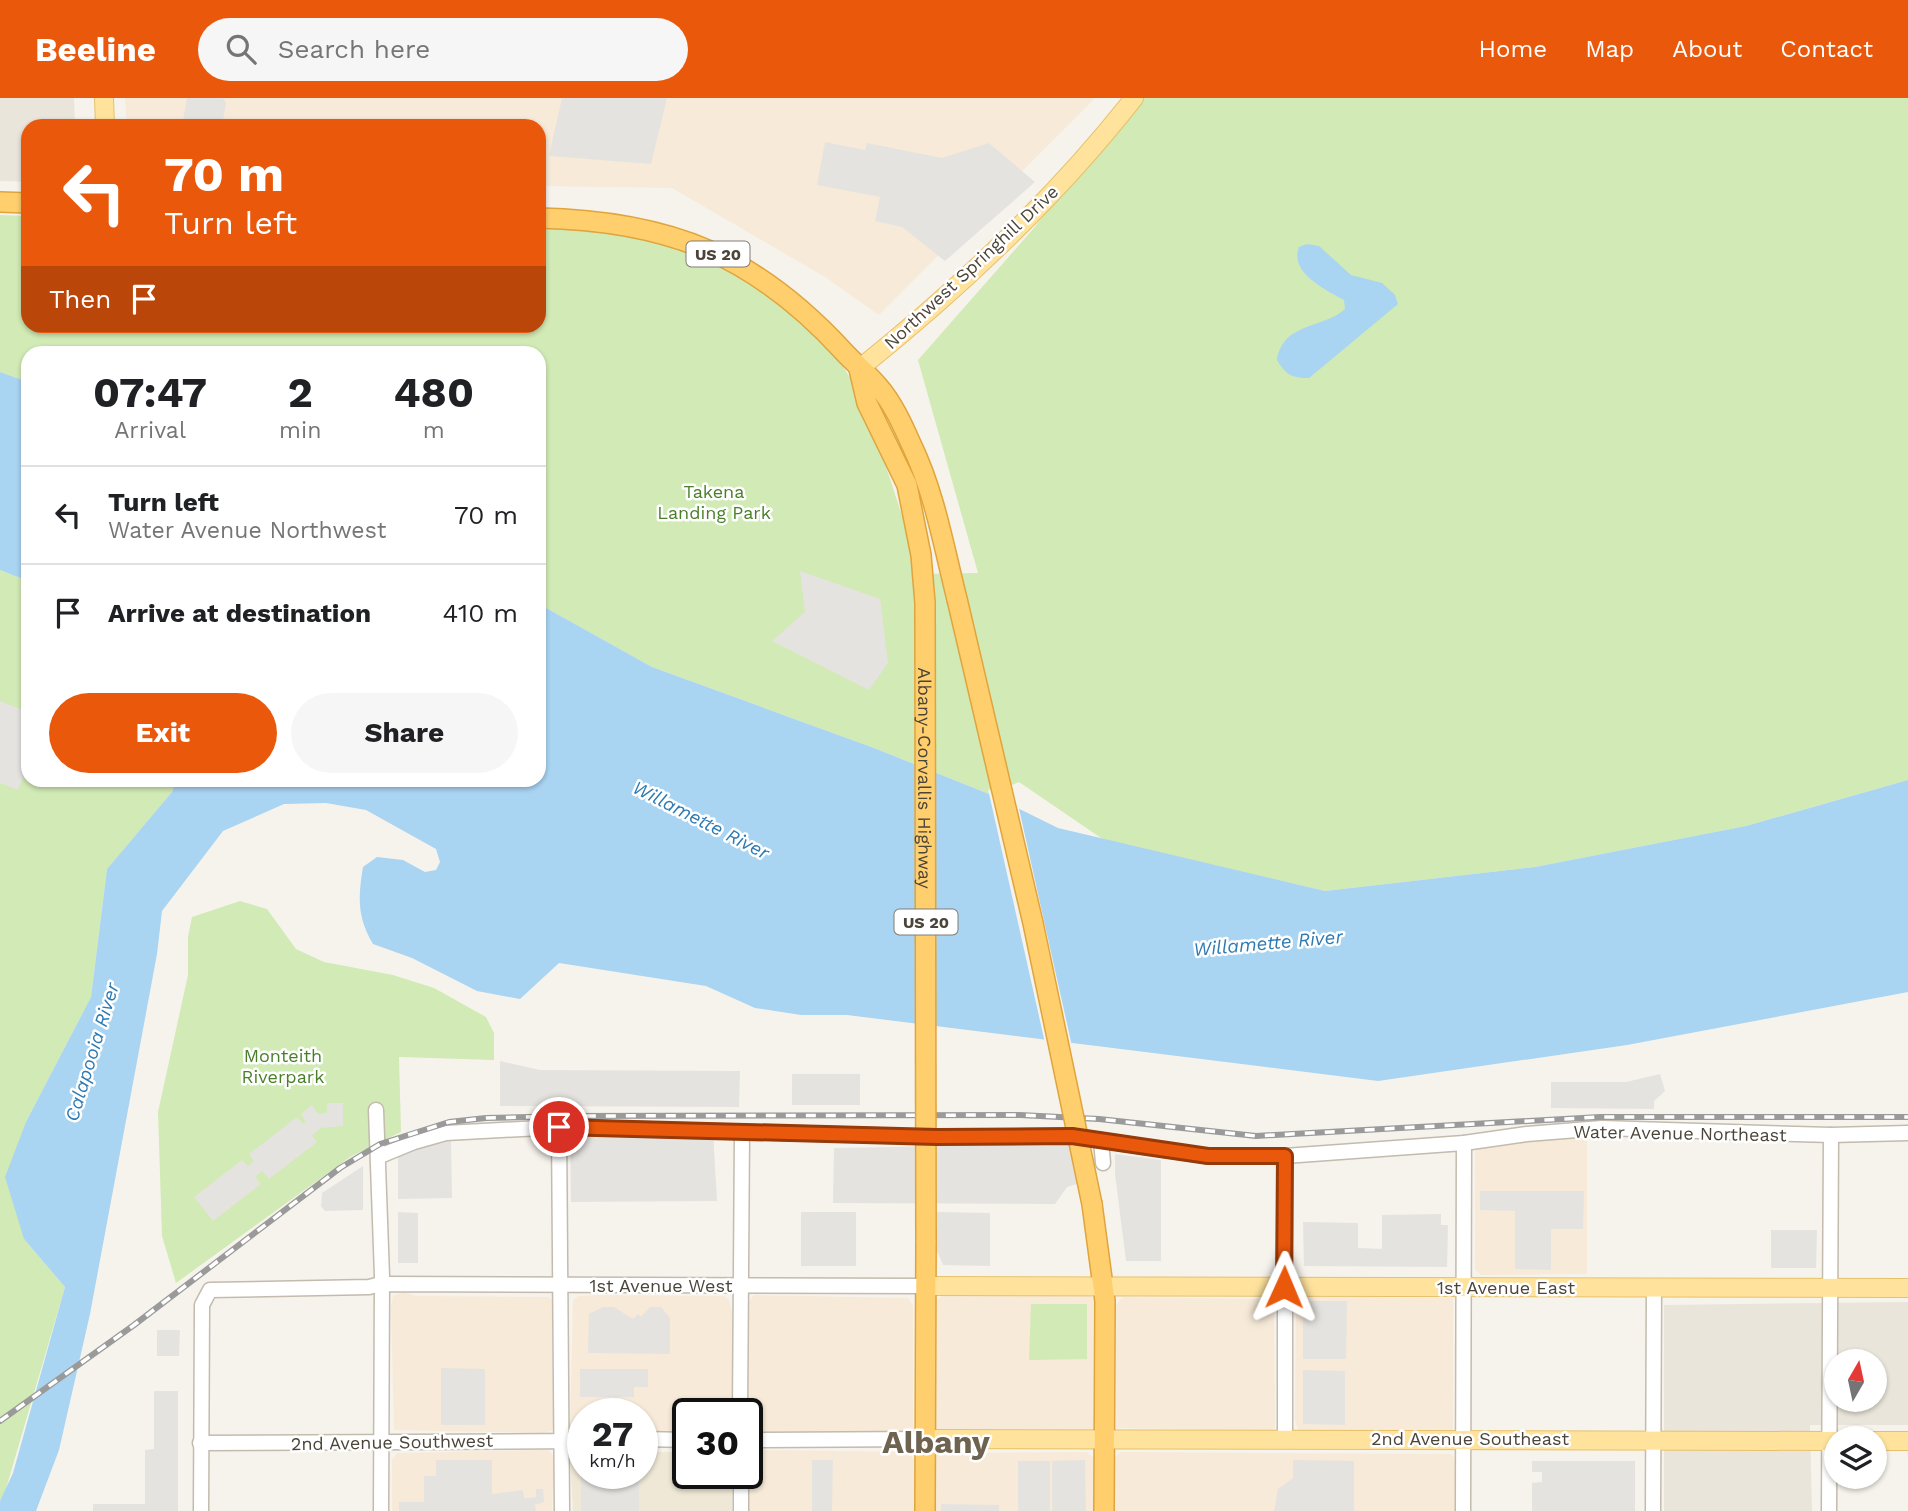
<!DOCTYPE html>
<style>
body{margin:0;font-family:"Work Sans",sans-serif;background:#f6f6f6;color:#202124;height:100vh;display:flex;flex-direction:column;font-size:26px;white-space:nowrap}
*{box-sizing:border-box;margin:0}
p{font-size:23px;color:#757577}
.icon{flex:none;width:38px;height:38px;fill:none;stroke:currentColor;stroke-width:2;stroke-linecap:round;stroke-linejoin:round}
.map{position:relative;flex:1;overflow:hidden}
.details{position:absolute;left:21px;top:248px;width:525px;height:441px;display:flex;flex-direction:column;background:#fff;border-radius:21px;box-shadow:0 2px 5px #0004}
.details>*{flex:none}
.hud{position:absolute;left:21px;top:21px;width:525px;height:214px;border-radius:21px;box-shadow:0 2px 5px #0004;background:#ea580c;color:#fff;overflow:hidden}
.needle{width:46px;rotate:9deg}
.buttons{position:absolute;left:1824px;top:1251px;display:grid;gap:14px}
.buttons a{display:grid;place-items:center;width:63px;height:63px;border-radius:50%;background:#fff;box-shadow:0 2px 5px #0004;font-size:35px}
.speed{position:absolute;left:567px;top:1300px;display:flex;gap:14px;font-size:35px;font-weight:700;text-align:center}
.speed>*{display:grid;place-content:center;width:91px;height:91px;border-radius:50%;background:#fff;box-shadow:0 2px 5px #0004;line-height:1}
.speed small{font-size:18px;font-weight:400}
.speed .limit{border:4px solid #111;border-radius:10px;background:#fff;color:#111}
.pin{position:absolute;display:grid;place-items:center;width:60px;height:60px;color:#fff;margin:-30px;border:4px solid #fff;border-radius:50%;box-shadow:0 2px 7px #0007}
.me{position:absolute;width:77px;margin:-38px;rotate:1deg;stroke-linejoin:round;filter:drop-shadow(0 0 5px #0008)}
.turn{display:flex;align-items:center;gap:24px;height:147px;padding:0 28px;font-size:32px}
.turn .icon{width:91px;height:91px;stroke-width:2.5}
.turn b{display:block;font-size:49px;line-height:60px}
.then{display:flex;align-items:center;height:66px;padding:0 28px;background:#0003;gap:14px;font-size:26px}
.eta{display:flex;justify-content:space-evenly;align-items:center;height:119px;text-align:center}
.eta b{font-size:42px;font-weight:700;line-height:49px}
.primary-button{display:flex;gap:14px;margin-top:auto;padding:14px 28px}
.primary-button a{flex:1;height:80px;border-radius:42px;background:#ea580c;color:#fff;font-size:28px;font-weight:700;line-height:80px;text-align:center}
.primary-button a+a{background:#f6f6f6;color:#202124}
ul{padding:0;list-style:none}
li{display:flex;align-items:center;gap:21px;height:98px;padding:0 28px;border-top:2px solid #e0e0e0}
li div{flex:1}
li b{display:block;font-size:26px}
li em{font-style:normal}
header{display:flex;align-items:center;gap:42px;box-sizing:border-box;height:98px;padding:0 35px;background:#ea580c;color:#fff}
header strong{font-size:33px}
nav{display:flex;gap:38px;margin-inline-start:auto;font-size:24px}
.search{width:490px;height:63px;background:#f6f6f6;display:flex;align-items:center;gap:18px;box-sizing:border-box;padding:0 24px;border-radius:38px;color:#757577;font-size:26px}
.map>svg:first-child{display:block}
.residential{fill:#eae5da;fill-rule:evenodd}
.commercial{fill:#f7ead8}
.education{fill:#efe8d6}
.green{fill:#d2eab5}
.parking{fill:#e5e3e0}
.water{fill:#a9d4f2}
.pier{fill:#f6f3ec}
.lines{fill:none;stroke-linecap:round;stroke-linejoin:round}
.minor-casing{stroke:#c2bbae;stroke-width:17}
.major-casing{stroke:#e6c16a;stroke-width:20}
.highway-casing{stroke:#e0a43c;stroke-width:22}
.minor{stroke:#fff;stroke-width:14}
.major{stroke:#ffe39c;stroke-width:18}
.highway{stroke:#ffcf6e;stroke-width:19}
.rail-casing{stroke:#9a9a9a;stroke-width:6}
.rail{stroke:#fff;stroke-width:3.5;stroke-dasharray:10;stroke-linecap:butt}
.highway-bridge-casing{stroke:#e0a43c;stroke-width:22;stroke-linecap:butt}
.highway-bridge{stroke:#ffcf6e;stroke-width:19}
.route-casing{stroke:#983908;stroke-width:18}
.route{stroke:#ea580c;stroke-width:12}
.labels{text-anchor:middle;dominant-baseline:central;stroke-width:5;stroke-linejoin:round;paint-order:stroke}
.shield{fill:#fff;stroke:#817c74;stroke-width:2}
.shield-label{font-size:16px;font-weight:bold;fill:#4b4439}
.street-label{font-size:18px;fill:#4b4439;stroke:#fff}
.park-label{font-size:18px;fill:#4a7f2a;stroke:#fff}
.water-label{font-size:19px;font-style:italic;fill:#2e7ab2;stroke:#fff}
.town-label{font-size:32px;font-weight:bold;fill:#6e6250;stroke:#fff}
</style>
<header>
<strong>Beeline</strong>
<div class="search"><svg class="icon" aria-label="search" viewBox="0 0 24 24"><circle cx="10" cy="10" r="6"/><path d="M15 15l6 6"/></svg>Search here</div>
<nav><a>Home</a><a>Map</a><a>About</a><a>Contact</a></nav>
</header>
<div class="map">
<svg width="1908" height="1413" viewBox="0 0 1908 1413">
<rect width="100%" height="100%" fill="#f6f3ec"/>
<g class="residential">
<polygon points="0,0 74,0 75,28 28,28 28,84 0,83"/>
<path d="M 1908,1204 L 1908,1327 L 1810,1327 L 1812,1413 L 1664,1413 L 1664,1207 ZM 1836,1264 L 1874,1264 L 1874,1302 L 1836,1302 Z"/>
</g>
<g class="commercial">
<polygon points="125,0 1095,0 879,217 825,179 672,90 539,88 539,28 127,28"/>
<polygon points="1587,1037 1587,1176 1481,1177 1475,1172 1475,1048"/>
<polygon points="404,1194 415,1198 549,1199 552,1202 553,1332 544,1335 394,1332 391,1208 393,1198"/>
<polygon points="594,1197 723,1198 729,1202 732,1213 732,1316 688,1316 688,1334 642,1334 642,1316 583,1316 583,1335 574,1336 570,1333 573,1202 579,1198"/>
<polygon points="754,1197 908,1200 913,1208 913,1331 908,1335 764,1334 750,1331 747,1326 748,1205"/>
<polygon points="943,1197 1091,1198 1095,1202 1096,1329 1092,1333 936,1332 934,1204"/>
<polygon points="1302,1198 1453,1200 1453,1331 1448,1334 1298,1332 1295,1322 1296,1204"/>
<polygon points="1123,1199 1274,1201 1275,1330 1270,1333 1116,1330 1116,1207"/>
<polygon points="545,1352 550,1353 554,1360 552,1413 392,1413 392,1362 397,1355"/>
<polygon points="760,1352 906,1354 915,1362 914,1413 748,1413 748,1359 750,1354"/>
<polygon points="1087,1354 1094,1360 1094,1413 935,1413 934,1360 939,1355"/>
<polygon points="1121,1354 1450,1356 1455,1360 1455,1413 1115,1413 1115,1359"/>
</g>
<polygon class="education" points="575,1353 583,1354 583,1376 642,1376 642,1354 688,1354 688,1376 732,1376 732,1413 573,1413 570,1360"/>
<g class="green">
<polygon points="1132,0 1908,0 1908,682 1746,728 1535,769 1325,793 1104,742 1019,684 989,696 874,650 652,569 539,506 539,256 28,256 28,284 0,274 0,117 28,118 28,228 539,228 539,119 578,121 743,168 817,224 866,307 921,476 978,475 918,262 1034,130"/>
<polygon points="0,472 28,483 28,682 176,683 172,694 107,771 91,899 26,1024 24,1141 65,1189 0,1411"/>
<polygon points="240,803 267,811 296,851 324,864 393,877 434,890 486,919 494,935 494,962 399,959 401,1034 350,1059 176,1185 162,1138 158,1014 188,877 188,839 192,819"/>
<polygon points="1031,1206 1087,1206 1087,1261 1029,1262"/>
</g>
<g class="parking">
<polygon points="187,0 223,0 226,5 222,28 182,28"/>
<polygon points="562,0 667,0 651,66 549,58"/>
<polygon points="825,44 865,52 867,45 942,60 989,45 1035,84 945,163 902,129 875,123 880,99 817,87"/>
<polygon points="800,473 880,501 888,565 869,592 772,543 805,514"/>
<polygon points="0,603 28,614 28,668 18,692 0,685"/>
<polygon points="500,963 540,972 740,973 739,1009 500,1008"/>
<rect x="792" y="976" width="68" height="31"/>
<polygon points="1660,976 1665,993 1654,1003 1654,1011 1551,1010 1551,984 1626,984"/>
<polygon points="327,1005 343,1005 343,1028 321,1030 312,1037 317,1044 269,1081 262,1073 255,1079 261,1086 213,1123 194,1099 242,1062 248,1068 254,1063 249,1056 297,1019 303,1026 306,1024 301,1016 312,1007 318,1016 327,1015"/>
<polygon points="570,1029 713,1033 717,1103 571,1104"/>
<polygon points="451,1043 452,1100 398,1101 398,1056"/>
<polygon points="1064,1046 1083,1048 1090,1082 1067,1089 1055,1106 833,1105 834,1050"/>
<polygon points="1115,1056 1161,1062 1161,1163 1126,1163 1115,1076"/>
<polygon points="363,1068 363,1112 325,1113 321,1108 322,1095"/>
<polygon points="1480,1093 1584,1093 1583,1131 1551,1131 1551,1172 1515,1171 1515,1113 1480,1112"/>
<polygon points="398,1114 418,1115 418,1165 398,1165"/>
<rect x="801" y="1114" width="55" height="54"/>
<polygon points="935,1114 990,1115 990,1168 943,1167 935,1148"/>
<polygon points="1441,1116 1441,1127 1448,1127 1447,1169 1304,1168 1303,1124 1358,1125 1358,1150 1382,1151 1382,1117"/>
<polygon points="1771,1132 1817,1132 1816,1170 1771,1170"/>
<polygon points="1303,1203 1347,1203 1346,1261 1303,1261"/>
<polygon points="603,1209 614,1209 633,1221 638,1216 641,1219 650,1209 661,1209 670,1220 670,1256 588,1255 589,1216"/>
<polygon points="157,1232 180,1232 179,1258 157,1258"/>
<polygon points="441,1270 485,1271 485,1327 441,1327"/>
<polygon points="580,1271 648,1271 648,1289 634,1289 634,1299 580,1299"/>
<polygon points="1303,1272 1345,1273 1345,1327 1303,1326"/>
<polygon points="154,1293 178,1293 178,1413 93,1413 93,1406 145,1406 145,1352 154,1351"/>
<polygon points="436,1362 492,1362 492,1396 523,1392 524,1400 529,1400 536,1399 536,1391 543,1391 544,1404 535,1407 536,1413 399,1413 399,1404 424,1404 424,1378 436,1378"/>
<polygon points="812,1362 833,1362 832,1413 812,1413"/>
<polygon points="1085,1362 1086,1413 1052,1413 1052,1363"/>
<polygon points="1293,1362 1354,1363 1354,1413 1274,1413 1278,1391 1293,1380"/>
<rect x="1018" y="1363" width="32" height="50"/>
<polygon points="1532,1363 1635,1363 1635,1413 1532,1413 1532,1385 1542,1384 1542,1374 1532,1374"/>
<polygon points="581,1365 583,1376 639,1376 639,1413 581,1413"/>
<polygon points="941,1406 999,1407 999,1413 941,1413"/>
</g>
<g class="water">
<path d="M 1307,146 L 1319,148 L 1351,177 L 1382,185 L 1395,197 L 1398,206 L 1309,280 C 1293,281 1285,276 1277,262 C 1283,224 1323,231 1345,211 L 1344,202 C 1325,192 1289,174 1299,149 Z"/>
<polygon points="0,274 28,284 28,483 0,472"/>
<path d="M 539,506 L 652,569 L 874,650 L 989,696 L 1058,730 L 1325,793 L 1535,769 L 1746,728 L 1908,682 L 1908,894 L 1627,947 L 1378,983 L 847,917 L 801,917 L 755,910 L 706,888 L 559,865 L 520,901 L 477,893 L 412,860 L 373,846 C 357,819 358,799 363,769 L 377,759 L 403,762 L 425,774 L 436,772 L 440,764 L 436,751 L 366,712 L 326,705 L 284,706 L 223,733 L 162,813 L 157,856 L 90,1216 L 59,1352 L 36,1413 L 0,1413 L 0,1403 L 13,1375 L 65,1189 L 24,1141 L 5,1079 L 26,1024 L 91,899 L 107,771 L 172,694 L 176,683 L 539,682 Z"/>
</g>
<polygon class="pier" points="988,691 1018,706 1072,948 1045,945"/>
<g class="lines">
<g class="minor-casing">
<g id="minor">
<polyline points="376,1012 382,1178 381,1413"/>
<polyline points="559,1029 562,1413"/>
<polyline points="1101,1042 1103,1065"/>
<polyline points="380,1058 414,1044 446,1035 559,1029 937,1039 1072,1038 1207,1058 1285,1058 1464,1045 1527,1036 1602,1030 1831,1037 1908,1035"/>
<polyline points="1285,1058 1285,1340"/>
<polyline points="740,1316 742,1034"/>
<polyline points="642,1341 688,1342"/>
<polyline points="747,1342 925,1341"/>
<polyline points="200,1345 583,1343"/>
<polyline points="201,1413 202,1207 210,1192 369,1189 381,1186 925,1188"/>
<polyline points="741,1413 741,1376"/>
<polyline points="1463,1413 1464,1045"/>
<polyline points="1653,1413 1654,1189"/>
<polyline points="1829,1413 1831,1037"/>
</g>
</g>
<g class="major-casing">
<g id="major">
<polyline points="104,0 105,28"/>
<path d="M 859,271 C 960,190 1054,102 1134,0"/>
<polyline points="925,1188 1908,1190"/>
<polyline points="925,1341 1836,1343"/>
<polyline points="1874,1343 1908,1343"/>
</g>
</g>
<g class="highway-casing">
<g id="highway">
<polyline points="0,104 28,105"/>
<path d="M 539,120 C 670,123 755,157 844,254 C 855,266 868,276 878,288 C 893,305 903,328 912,348 C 935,396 944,450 957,501"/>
<polyline points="859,271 867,305 907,387 921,457 925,505"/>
<polyline points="1092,1106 1105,1203 1104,1413"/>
<polyline points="925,1413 926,1143"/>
</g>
</g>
<use href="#minor" class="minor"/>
<use href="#major" class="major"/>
<use href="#highway" class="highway"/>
<g class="rail-casing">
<polyline id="rail" points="0,1323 134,1227 340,1070 380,1046 449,1024 486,1020 569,1018 1020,1017 1099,1021 1256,1038 1600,1019 1908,1019"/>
</g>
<use href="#rail" class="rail"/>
<g class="highway-bridge-casing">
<g id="highway-bridge">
<polyline points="957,501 1033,825 1092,1106"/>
<path id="s1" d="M 925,505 L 926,1143"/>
</g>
</g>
<use href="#highway-bridge" class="highway-bridge"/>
</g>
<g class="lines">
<g class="route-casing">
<polyline id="route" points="559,1029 937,1039 1072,1038 1208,1058 1285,1058 1284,1189"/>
</g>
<use href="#route" class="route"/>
</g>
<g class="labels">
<g class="shield">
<rect x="686.5" y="143.5" width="63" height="25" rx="5"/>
<rect x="894.5" y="811.5" width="63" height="25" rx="5"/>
</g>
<g class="shield-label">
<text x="718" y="156">US 20</text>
<text x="926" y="824">US 20</text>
</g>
<g class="street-label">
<text transform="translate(971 169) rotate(-43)">Northwest Springhill Drive</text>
<text stroke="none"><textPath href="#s1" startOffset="175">Albany-Corvallis Highway</textPath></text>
<text transform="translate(1680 1035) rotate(1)">Water Avenue Northeast</text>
<text x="661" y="1187">1st Avenue West</text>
<text x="1506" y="1189">1st Avenue East</text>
<text x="1470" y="1340">2nd Avenue Southeast</text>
<text transform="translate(392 1344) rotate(-1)">2nd Avenue Southwest</text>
</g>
<g class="park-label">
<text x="714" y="393">Takena<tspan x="714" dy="21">Landing Park</tspan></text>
<text x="283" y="957">Monteith<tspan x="283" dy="21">Riverpark</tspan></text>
</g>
<g class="water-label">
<text transform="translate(701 722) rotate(27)">Willamette River</text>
<text transform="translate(1268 845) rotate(-5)">Willamette River</text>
<text transform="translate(92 954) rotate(-73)">Calapooia River</text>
</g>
<g class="town-label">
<text x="936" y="1344">Albany</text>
</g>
</g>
</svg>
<div class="buttons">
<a><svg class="needle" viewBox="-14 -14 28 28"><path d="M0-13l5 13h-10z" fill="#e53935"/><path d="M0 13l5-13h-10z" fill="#757577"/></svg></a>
<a><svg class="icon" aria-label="layers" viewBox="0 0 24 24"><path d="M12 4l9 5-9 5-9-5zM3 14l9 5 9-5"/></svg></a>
</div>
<div class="speed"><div>27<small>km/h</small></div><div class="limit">30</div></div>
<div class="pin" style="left:559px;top:1029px;background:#d93025"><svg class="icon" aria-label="arrive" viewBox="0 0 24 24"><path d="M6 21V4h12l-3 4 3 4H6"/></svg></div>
<svg class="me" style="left:1284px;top:1189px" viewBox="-20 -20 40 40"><path d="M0-17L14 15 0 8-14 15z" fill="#ea580c" stroke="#fff" stroke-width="4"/></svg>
<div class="hud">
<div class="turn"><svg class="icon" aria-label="left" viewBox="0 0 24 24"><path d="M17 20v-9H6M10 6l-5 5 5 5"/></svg><div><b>70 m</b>Turn left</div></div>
<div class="then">Then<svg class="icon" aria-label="arrive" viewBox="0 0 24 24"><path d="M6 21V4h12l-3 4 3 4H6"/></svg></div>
</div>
<section class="details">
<div class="eta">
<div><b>07:47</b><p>Arrival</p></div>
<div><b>2</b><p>min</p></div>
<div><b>480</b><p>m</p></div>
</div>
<ul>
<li><svg class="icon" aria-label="left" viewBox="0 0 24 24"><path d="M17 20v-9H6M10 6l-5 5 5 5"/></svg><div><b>Turn left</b><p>Water Avenue Northwest</p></div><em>70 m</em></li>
<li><svg class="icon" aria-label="arrive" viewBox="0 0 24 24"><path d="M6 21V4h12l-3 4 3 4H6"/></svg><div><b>Arrive at destination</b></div><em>410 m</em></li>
</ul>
<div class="primary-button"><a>Exit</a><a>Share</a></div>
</section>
</div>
